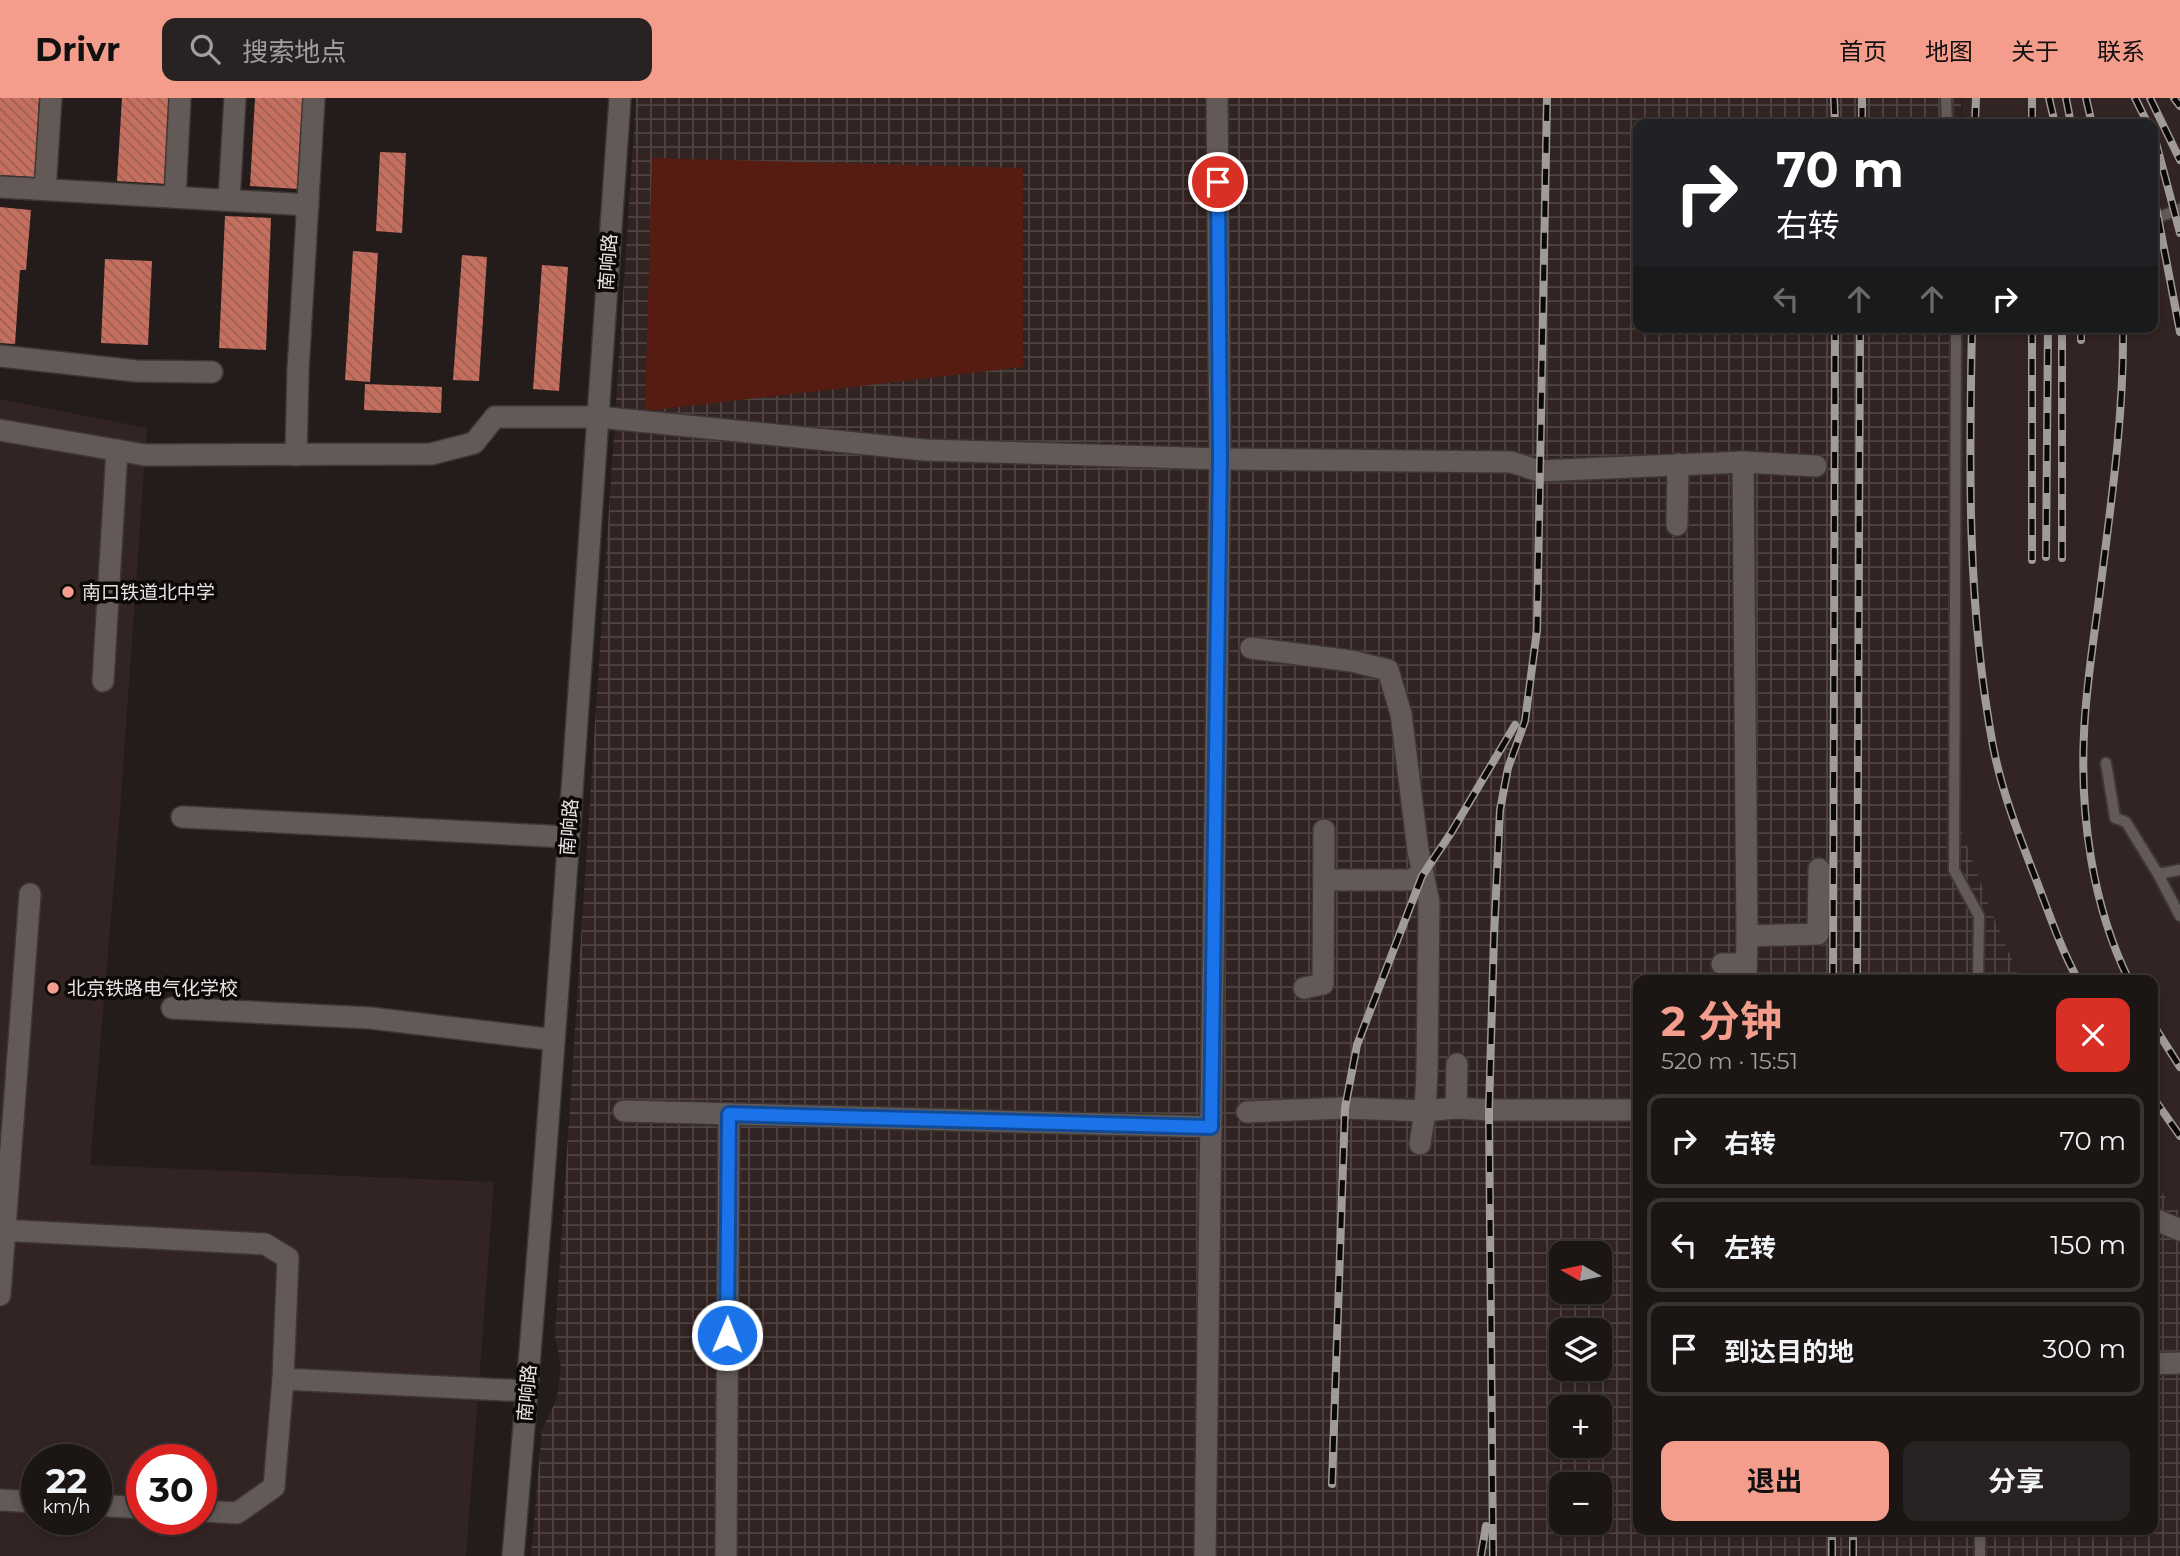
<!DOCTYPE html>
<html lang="zh">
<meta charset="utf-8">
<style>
body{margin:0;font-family:Montserrat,"Noto Sans SC",sans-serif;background:#282222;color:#f1f3f6;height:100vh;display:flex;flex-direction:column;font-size:26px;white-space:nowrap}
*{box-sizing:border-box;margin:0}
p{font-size:23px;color:#a09fa0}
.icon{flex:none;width:38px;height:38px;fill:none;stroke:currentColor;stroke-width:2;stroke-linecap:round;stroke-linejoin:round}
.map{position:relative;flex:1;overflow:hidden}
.side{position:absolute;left:1633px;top:877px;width:525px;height:560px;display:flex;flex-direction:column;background:#1b1514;border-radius:14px;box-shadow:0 4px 10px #0003,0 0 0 2px #393434}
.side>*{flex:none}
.banner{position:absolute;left:1633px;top:21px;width:525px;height:214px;border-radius:14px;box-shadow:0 4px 10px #0003,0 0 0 2px #393434;background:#202124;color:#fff;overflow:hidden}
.needle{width:46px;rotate:279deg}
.fabs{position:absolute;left:1549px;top:1143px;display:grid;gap:14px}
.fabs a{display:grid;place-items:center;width:63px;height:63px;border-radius:14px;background:#1b1514;box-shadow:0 4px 10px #0003,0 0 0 2px #393434;font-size:35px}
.speed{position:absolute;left:21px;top:1346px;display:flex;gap:14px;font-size:35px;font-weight:700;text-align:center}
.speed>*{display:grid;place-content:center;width:91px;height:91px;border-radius:50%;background:#1b1514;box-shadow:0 4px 10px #0003,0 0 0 2px #393434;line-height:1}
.speed small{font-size:18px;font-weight:400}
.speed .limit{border:10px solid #d22;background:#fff;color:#111}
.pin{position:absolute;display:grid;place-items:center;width:60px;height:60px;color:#fff;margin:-30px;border:4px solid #fff;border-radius:50%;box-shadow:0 2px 7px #0007}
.me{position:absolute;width:77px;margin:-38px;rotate:1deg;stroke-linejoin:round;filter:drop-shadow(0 0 5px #0008)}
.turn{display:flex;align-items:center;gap:24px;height:147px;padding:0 28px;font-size:32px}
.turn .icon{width:91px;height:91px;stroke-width:2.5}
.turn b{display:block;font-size:49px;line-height:60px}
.lanes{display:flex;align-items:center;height:66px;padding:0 28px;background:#0003;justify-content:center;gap:35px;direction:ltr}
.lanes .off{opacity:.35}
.round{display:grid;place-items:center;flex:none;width:74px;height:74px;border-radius:14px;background:#282222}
.head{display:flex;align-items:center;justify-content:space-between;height:119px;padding:0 28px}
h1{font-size:42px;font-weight:700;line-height:52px;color:#f49d8c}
.button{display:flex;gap:14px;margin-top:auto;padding:14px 28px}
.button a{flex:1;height:80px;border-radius:14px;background:#f49d8c;color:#111;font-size:28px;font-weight:700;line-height:80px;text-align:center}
.button a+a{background:#282222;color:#f1f3f6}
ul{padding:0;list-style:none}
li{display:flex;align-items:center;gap:21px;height:94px;margin:0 14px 10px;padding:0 14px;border:4px solid #393434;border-radius:14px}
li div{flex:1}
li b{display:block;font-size:26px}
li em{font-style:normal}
header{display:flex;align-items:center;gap:42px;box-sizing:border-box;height:98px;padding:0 35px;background:#f49d8c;color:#111}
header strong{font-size:33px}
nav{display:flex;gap:38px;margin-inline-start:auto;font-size:24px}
.search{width:490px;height:63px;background:#282222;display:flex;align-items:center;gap:18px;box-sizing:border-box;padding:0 24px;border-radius:14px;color:#a09fa0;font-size:26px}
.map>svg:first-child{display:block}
.built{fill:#322422;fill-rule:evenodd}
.industrial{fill:url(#industrial-grid);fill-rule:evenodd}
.grass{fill:#561c12}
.building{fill:url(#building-back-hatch)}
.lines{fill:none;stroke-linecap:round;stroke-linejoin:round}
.service-casing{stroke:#3d3736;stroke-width:14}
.minor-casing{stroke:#3d3736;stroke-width:24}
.tertiary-casing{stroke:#3d3736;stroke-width:24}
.service{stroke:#635a58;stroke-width:10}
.minor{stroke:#635a58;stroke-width:21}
.tertiary{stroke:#635a58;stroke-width:21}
.rail-casing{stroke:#a09a99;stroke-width:8}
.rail{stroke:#0b0807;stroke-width:5;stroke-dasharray:16;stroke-linecap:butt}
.route-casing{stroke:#114b97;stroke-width:18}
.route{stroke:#1a73e8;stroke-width:12}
.poi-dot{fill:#f49d8c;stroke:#0b0807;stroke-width:2.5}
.labels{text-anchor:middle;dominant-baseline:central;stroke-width:7;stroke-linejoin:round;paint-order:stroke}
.street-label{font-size:19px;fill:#e8e3e2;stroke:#0b0807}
.poi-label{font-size:19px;fill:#e8e3e2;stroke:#0b0807;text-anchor:start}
</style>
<header>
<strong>Drivr</strong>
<div class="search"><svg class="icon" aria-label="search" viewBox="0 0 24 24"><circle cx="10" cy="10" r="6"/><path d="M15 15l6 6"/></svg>搜索地点</div>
<nav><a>首页</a><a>地图</a><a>关于</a><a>联系</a></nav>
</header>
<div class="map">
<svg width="2180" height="1458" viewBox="0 0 2180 1458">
<defs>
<pattern id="industrial-grid" width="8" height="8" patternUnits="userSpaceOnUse" patternTransform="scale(1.75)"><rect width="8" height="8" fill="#322422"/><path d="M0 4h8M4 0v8" fill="none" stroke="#504442"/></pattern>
<pattern id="building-back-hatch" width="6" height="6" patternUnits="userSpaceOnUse" patternTransform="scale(1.75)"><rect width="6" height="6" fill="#c66f5e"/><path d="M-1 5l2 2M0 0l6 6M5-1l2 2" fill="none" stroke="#996055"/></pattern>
</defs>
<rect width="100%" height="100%" fill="#241c1b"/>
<g class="built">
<polygon points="1962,0 2180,0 2180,1115 2153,1085 2152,882 2021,882 1994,820 1959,726 1962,229 2152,229 2152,26 1962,26"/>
<path d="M 0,301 L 147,330 L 120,713 L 90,1067 L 494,1084 L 466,1458 L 0,1458 ZM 37,1362 L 96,1362 L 96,1421 L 37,1421 ZM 142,1362 L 201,1362 L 201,1421 L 142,1421 Z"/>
</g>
<path class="industrial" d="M 636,0 L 1961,0 L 1961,26 L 1638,26 L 1638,229 L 1960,229 L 1959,726 L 1994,820 L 2021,882 L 1638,882 L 1638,1432 L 2152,1432 L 2153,1085 L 2180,1115 L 2180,1458 L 531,1458 L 542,1332 L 557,1300 L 561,1269 L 555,1237 ZM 1561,1155 L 1600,1155 L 1600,1194 L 1561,1194 ZM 1561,1232 L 1600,1232 L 1600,1270 L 1561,1270 ZM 1561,1309 L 1600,1309 L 1600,1348 L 1561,1348 ZM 1561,1386 L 1600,1386 L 1600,1424 L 1561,1424 Z"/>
<polygon class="grass" points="652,60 1023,70 1023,269 645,313"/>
<g class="building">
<polygon points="0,0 39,0 35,79 0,77"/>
<polygon points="122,0 173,0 167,86 117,83"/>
<polygon points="255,0 305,0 299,91 250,88"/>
<polygon points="380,54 406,55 402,135 376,133"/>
<polygon points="0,109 31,112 26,172 20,172 15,246 0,245"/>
<polygon points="225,118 271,120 266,252 219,250"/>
<polygon points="353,153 378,155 370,284 345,282"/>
<polygon points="462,157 487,159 479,283 453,282"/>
<polygon points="105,161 152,163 148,247 101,245"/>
<polygon points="542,167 568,169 559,293 533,291"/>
<polygon points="365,286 442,289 441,315 364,312"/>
</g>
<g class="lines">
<g class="service-casing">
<g id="service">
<polyline points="1946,0 1947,26"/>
<polyline points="2152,122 2180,111"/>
<polyline points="1956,229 1954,772 1979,818 1978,882"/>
<polyline points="2106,665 2115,720 2126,724 2158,776 2180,818"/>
<polyline points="2158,776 2180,772"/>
<polyline points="1980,1432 1980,1458"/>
</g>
</g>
<g class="minor-casing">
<g id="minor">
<polyline points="0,89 308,107"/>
<polyline points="45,91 51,0"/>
<polyline points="175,99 180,0"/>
<polyline points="229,102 235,0"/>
<polyline points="0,258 136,273 212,274"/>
<polyline points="0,332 145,357 431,356 474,345 495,319 598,319 925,352 1220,361 1511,364 1539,373 1743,364 1816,368"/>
<polyline points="296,357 298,272 314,0"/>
<polyline points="1743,364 1747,838 1746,882"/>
<polyline points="1677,427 1678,366"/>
<polyline points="1251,550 1351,563 1388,572 1401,616 1418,752 1429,804 1427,973 1425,1013 1420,1046"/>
<polyline points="103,583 117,352"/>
<polyline points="182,719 568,739"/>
<polyline points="1325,782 1408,782 1422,778"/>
<polyline points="1747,838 1818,836 1819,771"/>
<polyline points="1722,866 1746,866"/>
<polyline points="1304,890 1323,886 1324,732"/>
<polyline points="172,910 370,920 547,941"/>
<polyline points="1456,1010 1457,966"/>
<polyline points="624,1013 1211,1029"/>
<polyline points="1247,1014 1345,1010 1425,1013 1456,1010 1489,1012 1638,1012"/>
<polyline points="2152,1120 2180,1132"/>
<polyline points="0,1132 265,1146 288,1160 283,1281 527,1293"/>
<polyline points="0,1197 30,796"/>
<polyline points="2152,1266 2180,1265"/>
<polyline points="0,1402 37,1404"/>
<polyline points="96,1407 142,1410"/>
<polyline points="201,1413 237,1415 274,1389 283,1281"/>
<polyline points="726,1458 729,1016"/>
<polyline points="1205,1458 1220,361 1217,0"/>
</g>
</g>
<g class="tertiary-casing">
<path id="tertiary" d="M 513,1458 C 555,973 586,486 620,0"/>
</g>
<use href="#service" class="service"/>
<use href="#minor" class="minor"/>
<use href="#tertiary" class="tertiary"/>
<g class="rail-casing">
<g id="rail">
<polyline points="1834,0 1835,26"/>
<polyline points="2049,0 2055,26"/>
<polyline points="2066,0 2071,26"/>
<polyline points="2086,0 2092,26"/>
<polyline points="2135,0 2148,26"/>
<polyline points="2150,0 2180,62"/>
<polyline points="2174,0 2180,8"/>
<polyline points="1862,26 1862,0"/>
<polyline points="1975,26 1976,0"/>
<polyline points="2032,26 2032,0"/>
<polyline points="2155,41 2180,135"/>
<polyline points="2152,88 2180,234"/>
<path d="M 1972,229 C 1969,369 1967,509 1993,648 C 2002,695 2020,740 2037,784 C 2050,818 2061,851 2078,882"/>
<polyline points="2032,229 2032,462"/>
<polyline points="2081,229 2081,242"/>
<path d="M 2123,229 C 2124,318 2111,405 2100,493 C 2094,540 2086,587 2084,635 C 2080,717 2092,807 2129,882"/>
<polyline points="2046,459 2048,229"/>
<polyline points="2062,460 2062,229"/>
<polyline points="1833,882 1835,229"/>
<polyline points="1857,882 1860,229"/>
<polyline points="2152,925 2180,969"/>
<polyline points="2152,998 2180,1038"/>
<polyline points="1332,1386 1345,1010 1357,947 1422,778 1451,735 1515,627"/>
<polyline points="1481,1458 1486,1428"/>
<polyline points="1493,1458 1489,1012 1494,838 1500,712 1508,670 1525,623 1537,532 1547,0"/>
<polyline points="1832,1458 1832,1432"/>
<polyline points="1853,1458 1853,1432"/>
</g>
</g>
<use href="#rail" class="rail"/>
</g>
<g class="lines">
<g class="route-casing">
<polyline id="route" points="727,1237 729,1016 1211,1029 1220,360 1218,84"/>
</g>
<use href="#route" class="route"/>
</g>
<g class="poi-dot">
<circle cx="68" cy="494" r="7"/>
<circle cx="53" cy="890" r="7"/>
</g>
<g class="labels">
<g class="street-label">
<text transform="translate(608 164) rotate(-86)">南响路</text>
<text transform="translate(569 729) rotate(-86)">南响路</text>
<text transform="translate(527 1295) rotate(-85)">南响路</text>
</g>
<g class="poi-label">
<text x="82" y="494">南口铁道北中学</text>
<text x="67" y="890">北京铁路电气化学校</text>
</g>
</g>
</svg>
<div class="fabs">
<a><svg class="needle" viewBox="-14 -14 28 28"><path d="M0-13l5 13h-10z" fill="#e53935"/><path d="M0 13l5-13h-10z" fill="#a09fa0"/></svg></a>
<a><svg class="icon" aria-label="layers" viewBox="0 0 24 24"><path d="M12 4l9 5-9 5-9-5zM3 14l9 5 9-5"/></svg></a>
<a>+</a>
<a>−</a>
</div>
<div class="speed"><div>22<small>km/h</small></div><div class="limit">30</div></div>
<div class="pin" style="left:1218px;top:84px;background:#d93025"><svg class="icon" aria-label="arrive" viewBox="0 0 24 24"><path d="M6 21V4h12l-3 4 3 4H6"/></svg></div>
<svg class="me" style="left:727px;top:1237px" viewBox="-20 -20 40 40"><circle r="17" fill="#1a73e8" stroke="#fff" stroke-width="3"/><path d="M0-11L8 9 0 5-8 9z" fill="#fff"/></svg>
<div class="banner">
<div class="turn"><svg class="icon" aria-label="right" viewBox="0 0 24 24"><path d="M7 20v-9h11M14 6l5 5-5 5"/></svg><div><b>70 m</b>右转</div></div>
<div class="lanes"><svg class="icon off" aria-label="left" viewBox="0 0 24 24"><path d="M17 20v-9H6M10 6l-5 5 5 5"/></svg><svg class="icon off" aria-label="ahead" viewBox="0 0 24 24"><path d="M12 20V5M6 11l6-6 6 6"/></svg><svg class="icon off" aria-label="ahead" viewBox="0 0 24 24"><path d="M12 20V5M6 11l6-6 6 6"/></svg><svg class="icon" aria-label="right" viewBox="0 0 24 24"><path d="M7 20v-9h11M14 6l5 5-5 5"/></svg></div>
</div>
<section class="side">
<div class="head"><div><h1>2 分钟</h1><p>520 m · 15:51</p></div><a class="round" style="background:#d93025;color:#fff"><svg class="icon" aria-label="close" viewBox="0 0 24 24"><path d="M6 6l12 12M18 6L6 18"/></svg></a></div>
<ul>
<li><svg class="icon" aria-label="right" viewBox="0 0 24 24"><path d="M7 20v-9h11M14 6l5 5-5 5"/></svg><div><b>右转</b></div><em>70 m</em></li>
<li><svg class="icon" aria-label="left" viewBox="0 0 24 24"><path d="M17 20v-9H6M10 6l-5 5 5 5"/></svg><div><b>左转</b></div><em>150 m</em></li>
<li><svg class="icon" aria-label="arrive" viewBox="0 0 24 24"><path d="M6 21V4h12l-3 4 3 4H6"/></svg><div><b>到达目的地</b></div><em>300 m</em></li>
</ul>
<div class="button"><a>退出</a><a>分享</a></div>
</section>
</div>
